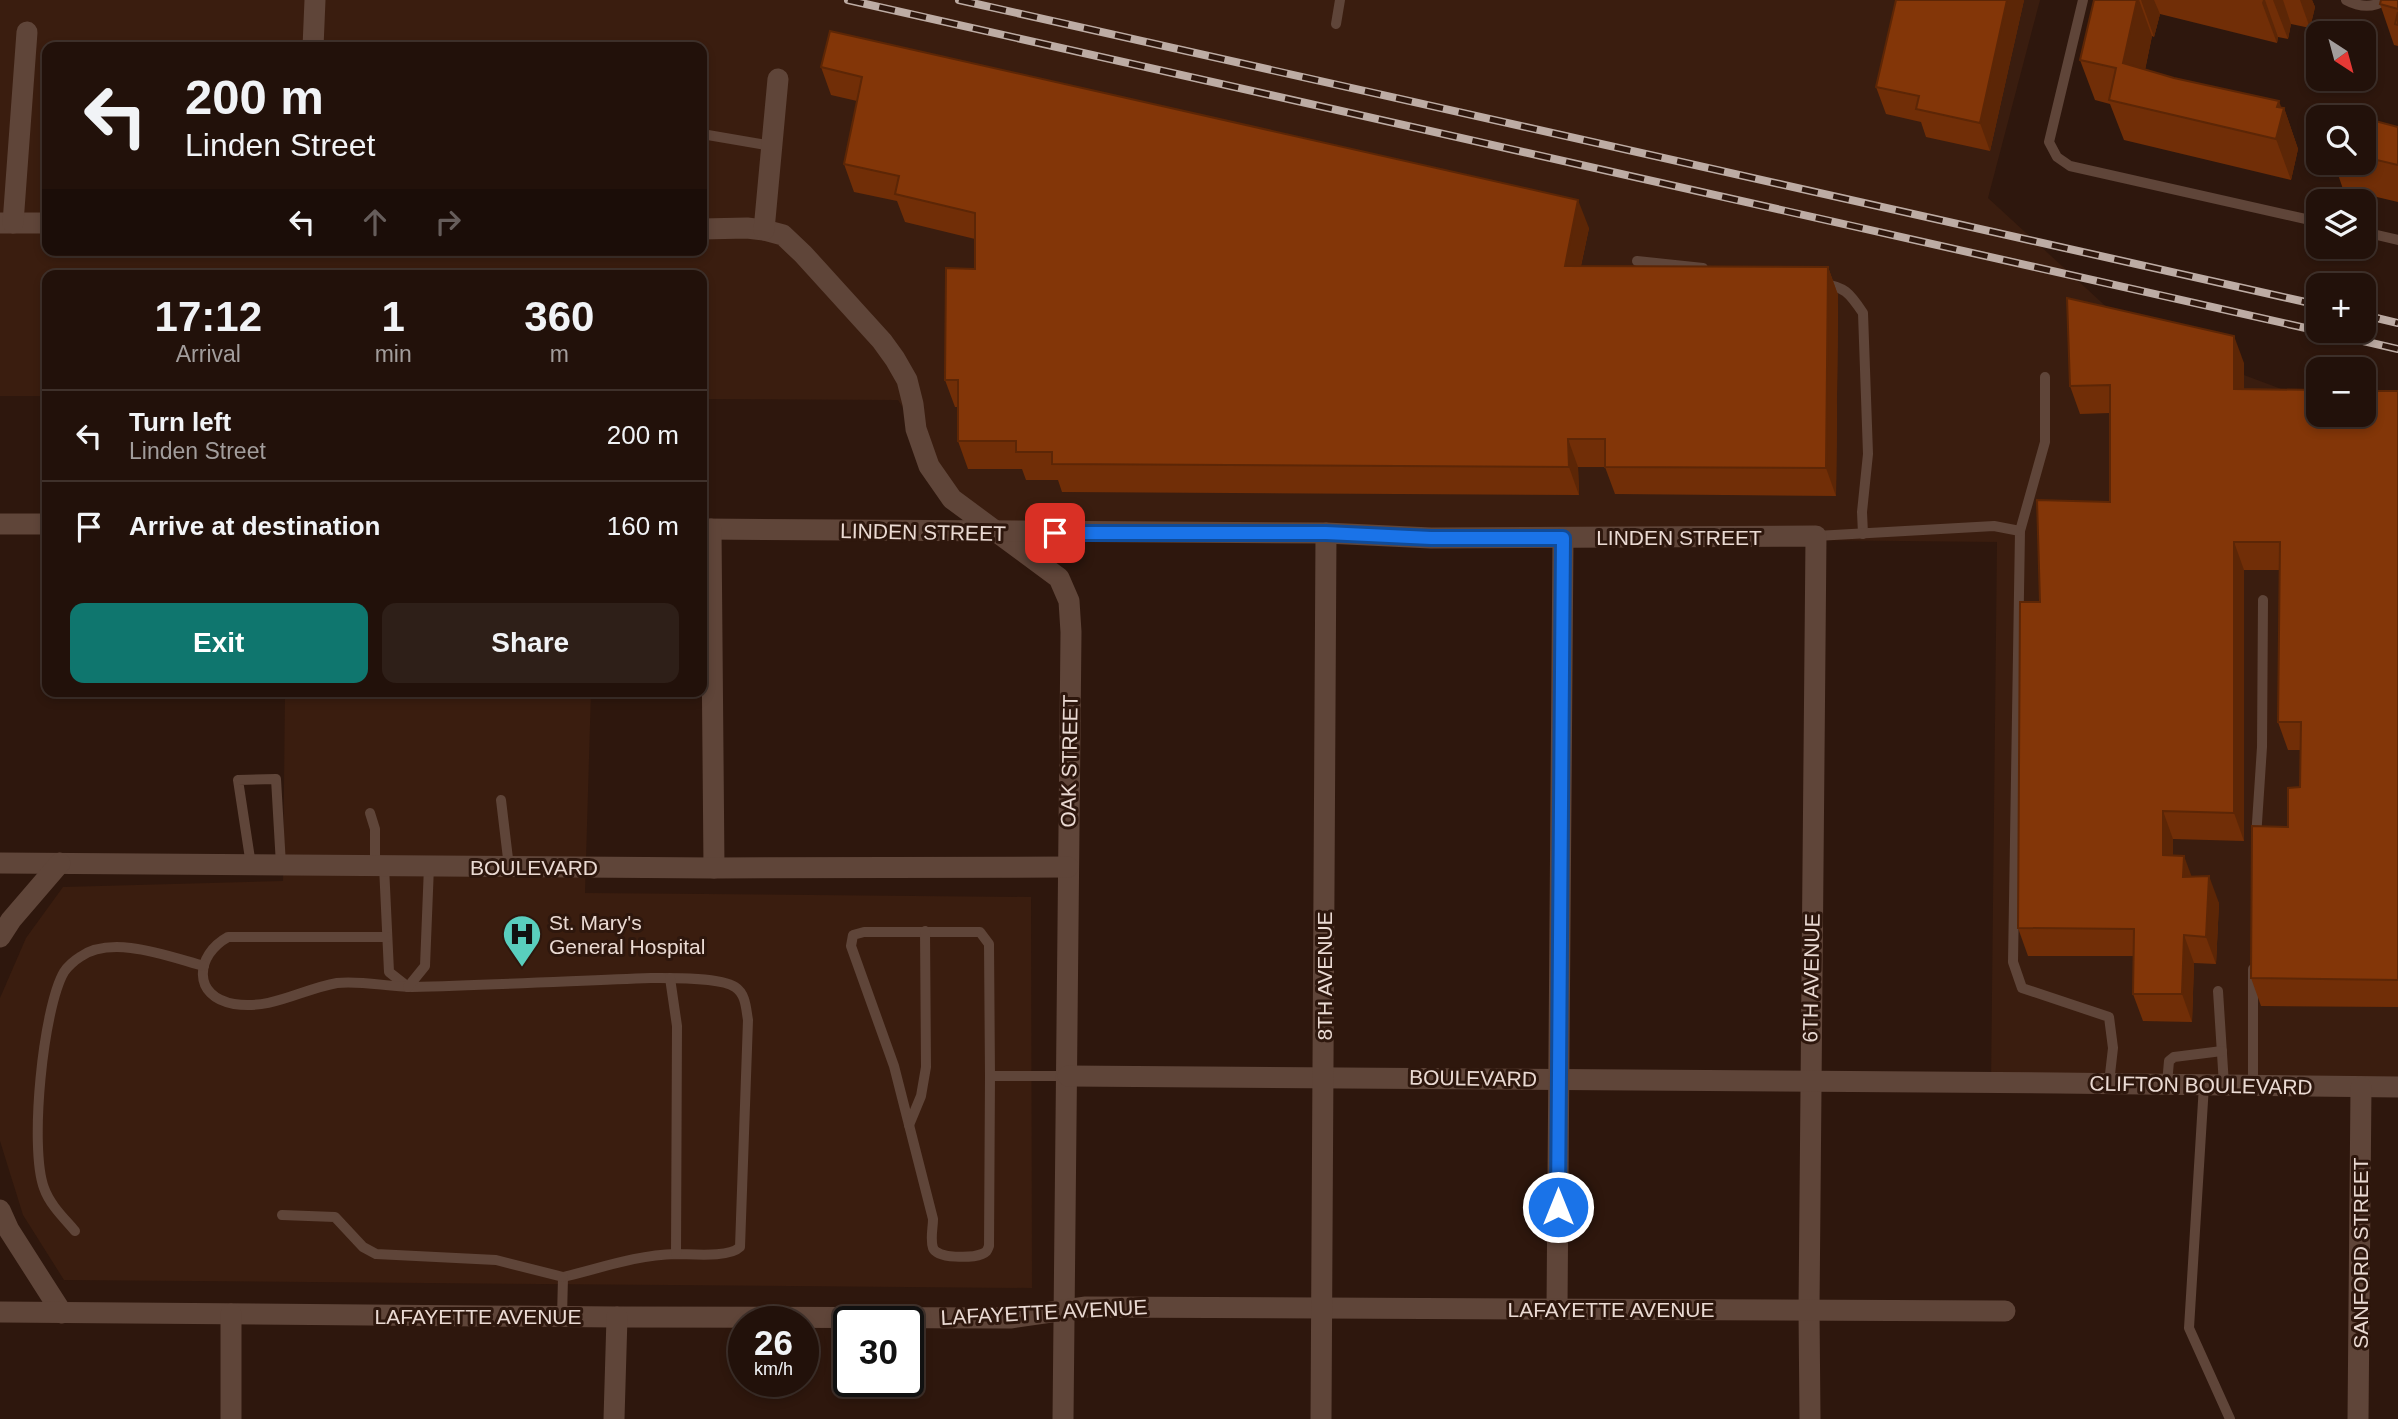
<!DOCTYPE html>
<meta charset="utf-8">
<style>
body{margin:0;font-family:Helvetica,sans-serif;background:#2e1f18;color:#f1f3f6;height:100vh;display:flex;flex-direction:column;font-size:26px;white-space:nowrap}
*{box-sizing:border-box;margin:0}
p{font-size:23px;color:#a29d9c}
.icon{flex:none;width:38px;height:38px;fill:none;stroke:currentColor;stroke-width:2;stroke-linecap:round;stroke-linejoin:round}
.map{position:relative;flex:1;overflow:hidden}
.panel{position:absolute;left:42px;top:270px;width:665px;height:427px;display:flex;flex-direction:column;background:#22110a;border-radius:14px;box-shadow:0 4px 10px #0003,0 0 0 2px #3f312b}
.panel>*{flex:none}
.top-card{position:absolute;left:42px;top:42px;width:665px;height:214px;border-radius:14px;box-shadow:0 4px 10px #0003,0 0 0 2px #3f312b;background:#22110a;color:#f1f3f6;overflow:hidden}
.needle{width:46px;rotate:144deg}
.tools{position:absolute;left:2306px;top:21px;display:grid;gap:14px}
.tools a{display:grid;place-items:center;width:70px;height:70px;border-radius:14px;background:#22110a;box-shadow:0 4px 10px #0003,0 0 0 2px #3f312b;font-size:35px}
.speed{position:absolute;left:728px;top:1306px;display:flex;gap:14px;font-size:35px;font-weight:700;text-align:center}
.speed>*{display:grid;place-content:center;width:91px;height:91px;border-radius:50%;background:#22110a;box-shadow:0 4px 10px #0003,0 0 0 2px #3f312b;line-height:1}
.speed small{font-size:18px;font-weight:400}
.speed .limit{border:4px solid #111;border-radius:10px;background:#fff;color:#111}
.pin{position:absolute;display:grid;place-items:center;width:60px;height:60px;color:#fff;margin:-30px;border-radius:14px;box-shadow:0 4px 10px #0006}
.me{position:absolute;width:77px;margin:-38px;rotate:0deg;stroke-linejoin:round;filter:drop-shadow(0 0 5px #0008)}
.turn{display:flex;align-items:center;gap:24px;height:147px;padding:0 28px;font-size:32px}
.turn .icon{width:91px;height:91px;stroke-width:2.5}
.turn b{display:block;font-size:49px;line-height:60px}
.lanes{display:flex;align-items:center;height:66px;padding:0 28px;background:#0003;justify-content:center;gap:35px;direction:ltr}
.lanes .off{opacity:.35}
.eta{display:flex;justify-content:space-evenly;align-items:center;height:119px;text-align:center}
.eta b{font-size:42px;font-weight:600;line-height:49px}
.action{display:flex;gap:14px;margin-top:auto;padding:14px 28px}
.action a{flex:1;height:80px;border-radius:14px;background:#0f766e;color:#fff;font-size:28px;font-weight:600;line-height:80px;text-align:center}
.action a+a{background:#2e1f18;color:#f1f3f6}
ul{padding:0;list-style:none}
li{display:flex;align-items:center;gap:21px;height:91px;padding:0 28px;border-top:2px solid #3f312b}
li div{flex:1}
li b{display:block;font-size:26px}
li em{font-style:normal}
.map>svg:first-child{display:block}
.built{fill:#3a1d0f;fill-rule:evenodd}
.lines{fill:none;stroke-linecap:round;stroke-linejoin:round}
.service{stroke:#5f4539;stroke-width:10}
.minor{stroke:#5f4539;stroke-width:21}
.rail-casing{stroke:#bdaca4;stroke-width:8}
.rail{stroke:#2e170d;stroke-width:5;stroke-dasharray:16;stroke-linecap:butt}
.wall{fill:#712e07}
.shaded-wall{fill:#5c2606}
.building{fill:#833608;stroke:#5c2606;stroke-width:2}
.route-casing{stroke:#114b97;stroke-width:18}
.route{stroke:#1a73e8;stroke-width:12}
.labels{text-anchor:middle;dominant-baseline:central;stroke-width:6;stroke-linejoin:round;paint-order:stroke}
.street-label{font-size:21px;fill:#eadad3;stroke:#2e170d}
.poi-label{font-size:21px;fill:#eadad3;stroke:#2e170d;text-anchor:start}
</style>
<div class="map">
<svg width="2398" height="1419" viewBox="0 0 2398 1419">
<rect width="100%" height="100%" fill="#2e170d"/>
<g class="built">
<path d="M 0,0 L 2040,0 L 1988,198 L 2137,335 L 2319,403 L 2319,415 L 2364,415 L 2398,420 L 2398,1087 L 1991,1083 L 1997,542 L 981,532 L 898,400 L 702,399 L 702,275 L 47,275 L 47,396 L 0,396 ZM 47,47 L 702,47 L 702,250 L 47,250 Z"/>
<polygon points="285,691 591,691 585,893 1031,897 1032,1288 64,1280 23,1215 0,1141 0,998 26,938 63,887 283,881"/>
</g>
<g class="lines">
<g class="service">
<polyline points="2083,0 2049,142 2057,157 2070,166 2319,222"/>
<path d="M 2346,0 C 2359,7 2373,8 2386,0"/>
<polyline points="1336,24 1340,0"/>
<polyline points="702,134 772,146"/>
<polyline points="2364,232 2398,240"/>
<polyline points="1637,261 1703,268"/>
<path d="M 1820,283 C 1845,287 1849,292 1863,313 L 1868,454 L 1862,512 L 1863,534"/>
<polyline points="2045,377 2045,442 2020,531 2013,962 2022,988 2109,1017 2113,1048 2109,1083"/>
<polyline points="1816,536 1994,526 2020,531"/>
<polyline points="501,800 509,867"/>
<polyline points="370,813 375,829 375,866"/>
<polyline points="2256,838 2262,747 2263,600"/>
<polyline points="251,865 238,780 276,779 281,865"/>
<polyline points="384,866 389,972 408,987"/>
<path d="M 387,937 L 228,937 C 195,955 192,997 234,1004 C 272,1010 302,989 337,983 C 360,980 388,987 412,987 C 491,985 571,981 651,978 C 669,978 720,977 735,987 C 746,994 746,1009 748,1020 L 740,1247 C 729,1258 692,1254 676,1254 C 636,1255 601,1268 563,1277 L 562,1317"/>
<polyline points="2253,969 2253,1085"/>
<polyline points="670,978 677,1026 676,1254"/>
<polyline points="408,987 425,966 429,866"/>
<polyline points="2218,991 2224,1085"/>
<path d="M 990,1076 L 989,1246 C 987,1251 987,1252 982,1254 C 972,1258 937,1259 933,1248 C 930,1239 933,1228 933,1219 L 894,1066 L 851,946 L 853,935 L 864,932 L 980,932 L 989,944 L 990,1076 L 1068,1076"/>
<polyline points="2167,1084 2169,1061 2174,1057 2222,1051"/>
<polyline points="2204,1085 2189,1328 2230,1419"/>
<polyline points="909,1125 921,1096 926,1067 925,931"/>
<polyline points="282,1215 335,1217 363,1247 376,1254 496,1260 563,1277"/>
<path d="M 75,1231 C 64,1218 50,1205 44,1188 C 29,1148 43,1008 64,972 C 67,967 75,960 80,957 C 112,934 170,957 204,966"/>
</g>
<g class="minor">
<polyline points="313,47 315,0"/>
<polyline points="0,223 47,223"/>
<polyline points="13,223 27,32"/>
<polyline points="702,229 747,228 764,230 783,235 803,254 882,341 895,359 907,380 913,404 916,429 929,466 952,499 1059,578 1069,601 1071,632 1063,1419"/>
<polyline points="764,230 778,79"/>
<polyline points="0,524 47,524"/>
<polyline points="702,529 1326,533 1431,538 1816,536 1809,1310 1810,1419"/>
<polyline points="711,529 714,868"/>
<polyline points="0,863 714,868 1068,867"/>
<polyline points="0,937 11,920 60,863"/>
<polyline points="1068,1076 2058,1083 2398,1087"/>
<polyline points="0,1210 9,1230 62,1313"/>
<polyline points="1557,1309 1563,538"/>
<polyline points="0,1312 617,1317 1010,1318 1086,1307 2005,1311"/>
<polyline points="231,1419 231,1314"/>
<polyline points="614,1419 617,1317"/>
<polyline points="1321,1419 1326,533"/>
<polyline points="2358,1419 2361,1087"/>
</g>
<g class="rail-casing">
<g id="rail">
<polyline points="848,0 2319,331"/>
<polyline points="959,0 2319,305"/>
<polyline points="2364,315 2398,323"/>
<polyline points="2320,331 2398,349"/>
</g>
</g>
<use href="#rail" class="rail"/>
</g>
<g class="wall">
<polygon points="2024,0 1990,151 1926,137 1921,122 1886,114 1876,87"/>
<polygon points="2094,0 2312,0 2315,7 2310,28 2291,24 2288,39 2278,37 2277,43 2160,14 2154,37 2152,36 2145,70 2284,108 2298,149 2291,180 2124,140 2110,104 2095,100 2080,60"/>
<polygon points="2398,0 2398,46 2394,45 2380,4"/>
<polygon points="821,67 1589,228 1581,266 1828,267 1838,295 1836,496 1615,494 1605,467 1578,467 1579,495 1062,492 1058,480 1026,480 1022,469 968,469 958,441 958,407 955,407 945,380 975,269 975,239 905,222 897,201 854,192 844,164 857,101 831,95"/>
<polygon points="2364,118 2398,127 2398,202 2343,189 2334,163 2364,163"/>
<polygon points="2244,363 2244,389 2398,391 2398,1007 2261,1006 2251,978 2288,827 2300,787 2301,750 2288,750 2278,722 2280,570 2244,570 2244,841 2173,839 2173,855 2192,877 2219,903 2216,964 2194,963 2192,1022 2143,1021 2133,994 2134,956 2028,956 2018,928 2040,602 2110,502 2110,413 2080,414 2070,386"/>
</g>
<g class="shaded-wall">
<polygon points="2007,0 2024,0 1990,151 1980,123"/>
<polygon points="2137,0 2139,0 2152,36 2138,103 2123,63"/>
<polygon points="2141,0 2154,0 2160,14 2154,37"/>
<polygon points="2263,0 2265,0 2278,37 2277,43 2262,3"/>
<polygon points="2273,0 2283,0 2291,24 2288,39"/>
<polygon points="2300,0 2312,0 2315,7 2310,28"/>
<polygon points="2279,101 2283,112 2284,108 2298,149 2291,180 2276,139 2277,107"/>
<polygon points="1578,200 1589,228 1575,293 1565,266"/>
<polygon points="1828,267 1838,295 1836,496 1826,468"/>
<polygon points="2234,336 2244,363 2244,417 2234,389"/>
<polygon points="1568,439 1578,467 1579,495 1569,467"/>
<polygon points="2234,542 2244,570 2244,841 2234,813"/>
<polygon points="2163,811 2173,839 2173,883 2163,855"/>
<polygon points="2184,856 2194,883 2183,877"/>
<polygon points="2209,876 2219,903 2216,964 2206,937"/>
<polygon points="2184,935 2194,963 2192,1022 2182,994"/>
</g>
<g class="building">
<polygon points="1896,0 2007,0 1980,123 1916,109 1919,96 1876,87"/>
<polygon points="2094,0 2137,0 2123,63 2174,78 2279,101 2277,107 2284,108 2276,139 2109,100 2116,68 2080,60"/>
<polygon points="2381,0 2398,0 2398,9 2380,4"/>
<polygon points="2398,12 2398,25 2395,24"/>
<polygon points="830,31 1578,200 1565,266 1828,267 1826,468 1605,467 1605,439 1568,439 1569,467 1052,464 1052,452 1016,452 1016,441 958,441 958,380 945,380 946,268 975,269 975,213 895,194 899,176 844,164 862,77 821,67"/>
<polygon points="2344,113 2360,117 2343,117"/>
<polygon points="2364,118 2398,127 2398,165 2364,157"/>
<polygon points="2067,298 2234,336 2234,389 2319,390 2319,415 2364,415 2364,391 2398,391 2398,980 2251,978 2252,826 2288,827 2288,788 2300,787 2301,722 2278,722 2280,542 2234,542 2234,813 2163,811 2163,855 2184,856 2183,877 2209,876 2206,937 2184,935 2182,994 2133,994 2134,929 2018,928 2020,602 2040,602 2037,500 2110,502 2110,385 2070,386"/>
</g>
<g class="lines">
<g class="route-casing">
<polyline id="route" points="1055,533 1326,533 1431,538 1563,538 1558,1207"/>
</g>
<use href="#route" class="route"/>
</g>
<defs>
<g id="hospital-pin" transform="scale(2.0125)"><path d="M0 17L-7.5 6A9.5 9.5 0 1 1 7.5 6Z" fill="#59cebe" stroke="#2e170d"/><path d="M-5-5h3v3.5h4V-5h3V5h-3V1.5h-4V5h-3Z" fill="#111"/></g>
</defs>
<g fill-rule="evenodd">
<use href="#hospital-pin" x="522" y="934"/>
</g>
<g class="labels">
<g class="street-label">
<text transform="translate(923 532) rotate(1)">LINDEN STREET</text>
<text x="1679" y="537">LINDEN STREET</text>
<text transform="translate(1069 761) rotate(-89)">OAK STREET</text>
<text x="534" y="867">BOULEVARD</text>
<text transform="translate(1324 976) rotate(-90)">8TH AVENUE</text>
<text transform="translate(1811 978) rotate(-89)">6TH AVENUE</text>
<text transform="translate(1473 1078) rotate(1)">BOULEVARD</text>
<text transform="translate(2201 1085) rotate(1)">CLIFTON BOULEVARD</text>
<text transform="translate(2360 1253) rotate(-90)">SANFORD STREET</text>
<text x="1611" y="1309">LAFAYETTE AVENUE</text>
<text transform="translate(1044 1312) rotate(-3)">LAFAYETTE AVENUE</text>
<text x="478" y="1316">LAFAYETTE AVENUE</text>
</g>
<g class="poi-label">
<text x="549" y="922">St. Mary's<tspan x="549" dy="24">General Hospital</tspan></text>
</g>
</g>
</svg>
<div class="tools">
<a><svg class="needle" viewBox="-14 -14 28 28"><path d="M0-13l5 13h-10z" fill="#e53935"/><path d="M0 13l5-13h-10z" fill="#a29d9c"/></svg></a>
<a><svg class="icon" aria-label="search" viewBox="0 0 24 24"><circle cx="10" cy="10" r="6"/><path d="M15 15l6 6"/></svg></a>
<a><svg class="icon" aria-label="layers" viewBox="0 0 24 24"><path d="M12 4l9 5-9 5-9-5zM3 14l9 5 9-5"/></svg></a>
<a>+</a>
<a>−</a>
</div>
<div class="speed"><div>26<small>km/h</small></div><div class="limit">30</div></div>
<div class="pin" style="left:1055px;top:533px;background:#d93025"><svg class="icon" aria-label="arrive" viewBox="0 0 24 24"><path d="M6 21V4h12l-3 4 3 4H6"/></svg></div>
<svg class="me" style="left:1558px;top:1207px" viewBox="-20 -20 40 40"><circle r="17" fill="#1a73e8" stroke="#fff" stroke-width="3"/><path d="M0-11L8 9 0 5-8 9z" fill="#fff"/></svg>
<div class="top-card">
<div class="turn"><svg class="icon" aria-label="left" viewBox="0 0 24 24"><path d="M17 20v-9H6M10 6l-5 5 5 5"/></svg><div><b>200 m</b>Linden Street</div></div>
<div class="lanes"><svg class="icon" aria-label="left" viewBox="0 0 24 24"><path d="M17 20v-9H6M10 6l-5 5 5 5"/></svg><svg class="icon off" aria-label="ahead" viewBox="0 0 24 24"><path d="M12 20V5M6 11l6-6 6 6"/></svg><svg class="icon off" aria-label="right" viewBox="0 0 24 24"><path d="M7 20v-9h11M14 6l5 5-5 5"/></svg></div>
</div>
<section class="panel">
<div class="eta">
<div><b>17:12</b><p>Arrival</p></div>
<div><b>1</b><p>min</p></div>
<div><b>360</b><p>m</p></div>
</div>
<ul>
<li><svg class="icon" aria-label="left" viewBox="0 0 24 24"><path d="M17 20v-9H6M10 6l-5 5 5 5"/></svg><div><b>Turn left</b><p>Linden Street</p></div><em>200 m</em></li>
<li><svg class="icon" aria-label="arrive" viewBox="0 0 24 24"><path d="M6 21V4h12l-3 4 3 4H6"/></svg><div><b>Arrive at destination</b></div><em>160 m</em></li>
</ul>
<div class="action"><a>Exit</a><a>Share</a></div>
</section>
</div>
